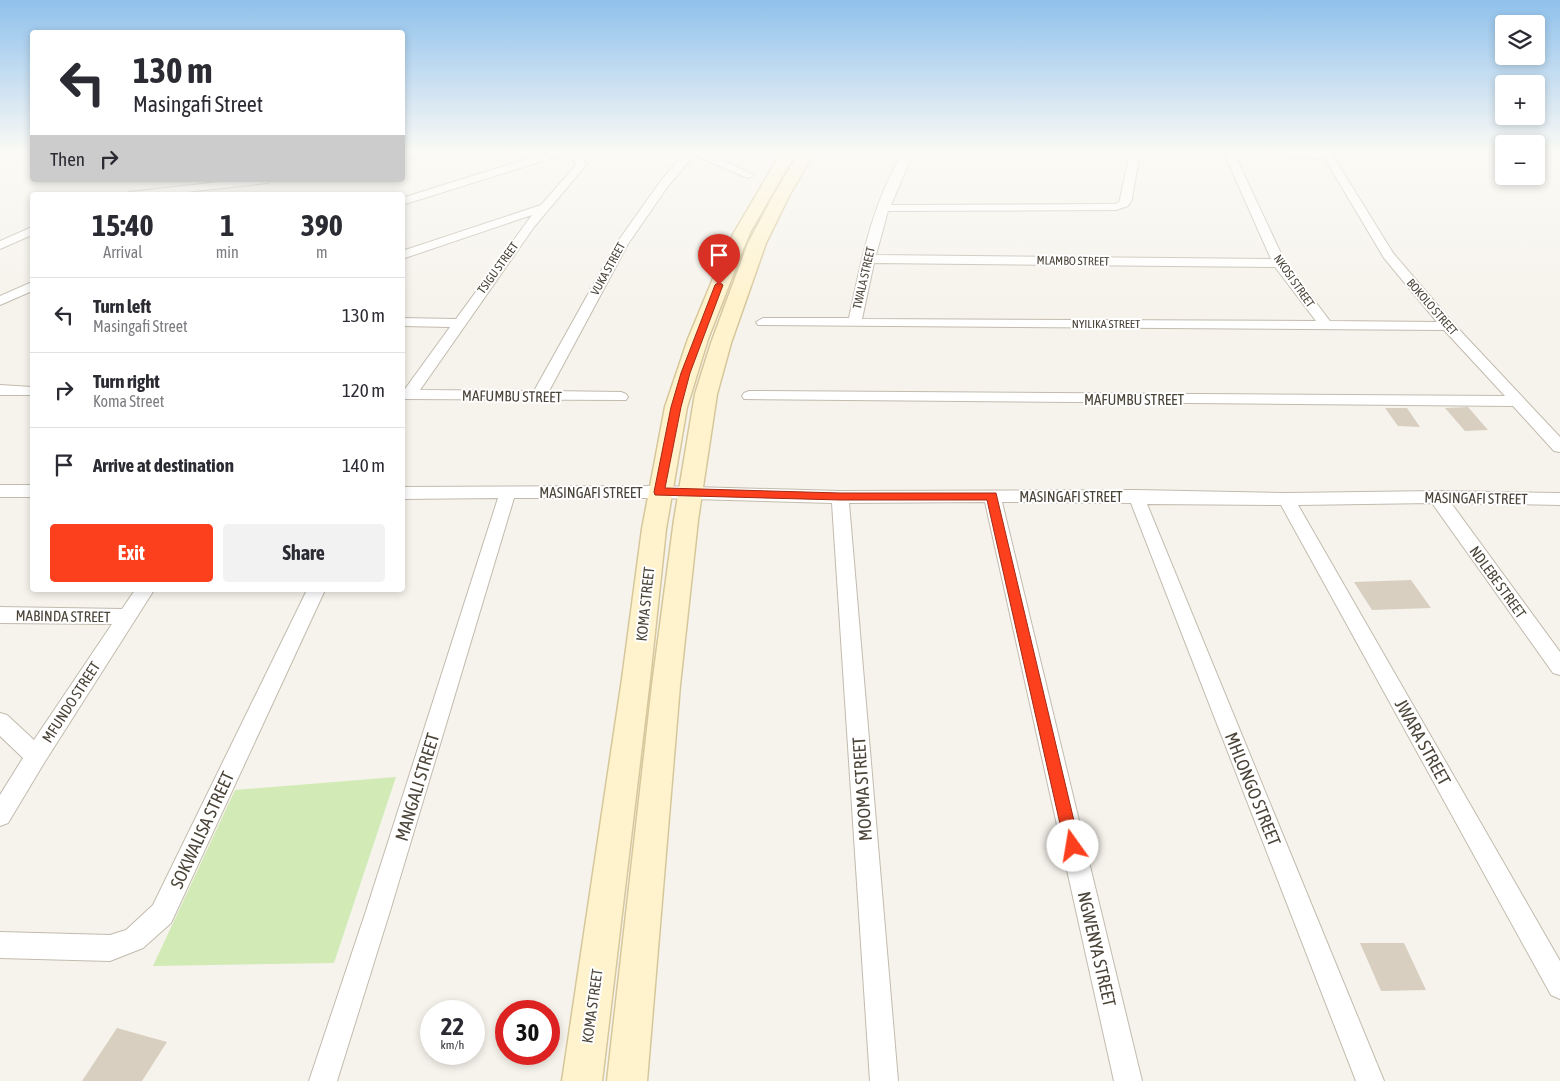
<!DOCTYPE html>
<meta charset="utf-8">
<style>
body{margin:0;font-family:"Asap Condensed",sans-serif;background:#f2f2f3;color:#2b2b33;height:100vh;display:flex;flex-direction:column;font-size:19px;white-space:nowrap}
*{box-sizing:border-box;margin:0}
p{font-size:16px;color:#7c7c81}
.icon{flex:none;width:28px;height:28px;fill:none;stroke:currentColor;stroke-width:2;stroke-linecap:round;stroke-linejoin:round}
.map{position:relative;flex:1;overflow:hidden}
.details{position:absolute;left:30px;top:192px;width:375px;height:400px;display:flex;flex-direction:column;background:#fff;border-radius:5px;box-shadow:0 2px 8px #0003}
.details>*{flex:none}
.hud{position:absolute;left:30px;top:30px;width:375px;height:152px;border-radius:5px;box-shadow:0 2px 8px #0003;background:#fff;color:#2b2b33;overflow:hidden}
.controls{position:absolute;left:1495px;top:15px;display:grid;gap:10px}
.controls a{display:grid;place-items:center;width:50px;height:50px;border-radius:5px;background:#fff;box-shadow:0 2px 8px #0003;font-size:25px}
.speed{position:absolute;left:420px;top:1000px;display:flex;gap:10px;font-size:25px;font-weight:700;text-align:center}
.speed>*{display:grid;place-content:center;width:65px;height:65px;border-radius:50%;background:#fff;box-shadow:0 2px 8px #0003;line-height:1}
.speed small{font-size:12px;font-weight:400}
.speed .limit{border:8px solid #d22;background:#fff;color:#111}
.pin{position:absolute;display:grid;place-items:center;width:42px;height:42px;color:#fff;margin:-51px -21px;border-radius:50% 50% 50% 0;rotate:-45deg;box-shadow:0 0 5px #0007}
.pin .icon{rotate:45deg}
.me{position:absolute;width:55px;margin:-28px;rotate:347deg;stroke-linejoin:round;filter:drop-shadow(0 0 4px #0008)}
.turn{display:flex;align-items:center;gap:18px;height:105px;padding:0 20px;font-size:22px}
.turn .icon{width:65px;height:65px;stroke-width:2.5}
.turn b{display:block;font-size:35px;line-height:42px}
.then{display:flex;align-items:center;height:48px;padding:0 20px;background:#0003;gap:10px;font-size:19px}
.eta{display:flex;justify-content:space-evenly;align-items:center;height:85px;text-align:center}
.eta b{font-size:30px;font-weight:700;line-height:35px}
.button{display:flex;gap:10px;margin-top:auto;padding:10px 20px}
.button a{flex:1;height:58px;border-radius:5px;background:#fc3f1d;color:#fff;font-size:20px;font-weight:700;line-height:58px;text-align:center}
.button a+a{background:#f2f2f3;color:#2b2b33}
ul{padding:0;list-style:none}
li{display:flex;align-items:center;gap:15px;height:75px;padding:0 20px;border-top:1px solid #e1e1e2}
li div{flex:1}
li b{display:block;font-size:19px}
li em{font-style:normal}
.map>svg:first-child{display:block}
.green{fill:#d2eab5}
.building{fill:#d8cfc1}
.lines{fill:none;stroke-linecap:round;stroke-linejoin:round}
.minor-casing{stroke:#c2bbae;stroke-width:2}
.secondary-casing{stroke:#d6c79b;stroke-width:3}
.minor{fill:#fff;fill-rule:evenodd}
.secondary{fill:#fff3cd;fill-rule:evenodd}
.route{fill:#fc3f1d;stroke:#a42913}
.labels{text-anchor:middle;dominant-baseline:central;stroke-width:4;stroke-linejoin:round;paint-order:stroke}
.far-street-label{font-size:12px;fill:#4b4439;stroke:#fff}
.street-label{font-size:15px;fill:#4b4439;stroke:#fff}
.near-street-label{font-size:18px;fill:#4b4439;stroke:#fff}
</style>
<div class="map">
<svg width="1560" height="1081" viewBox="0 0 1560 1081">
<rect width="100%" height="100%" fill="#f6f3ec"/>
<polygon class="green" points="396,777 334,963 153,966 235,790"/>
<g class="building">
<polygon points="1468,407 1488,430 1465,431 1445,408"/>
<polygon points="1385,408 1407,408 1420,427 1398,426"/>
<polygon points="1411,580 1431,608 1372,610 1354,582"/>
<polygon points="1360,943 1404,943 1426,990 1381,991"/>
<polygon points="117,1028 167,1042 142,1081 82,1081"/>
</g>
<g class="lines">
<g class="minor-casing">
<g id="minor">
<polygon points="409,151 426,151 402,160 402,153"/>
<path d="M 552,151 C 567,151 581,149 586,165 L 534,227 L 420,390 L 534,391 L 616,244 L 660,182 L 686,151 L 703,151 L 754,175 L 749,178 L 745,177 L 694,155 L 668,186 L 628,244 L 549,391 L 621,392 L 626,394 L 628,397 L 626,400 L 402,399 L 402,389 L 405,389 L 450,327 L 402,326 L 402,318 L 456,319 L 532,215 L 402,259 L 402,251 L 541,205 L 576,165 L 574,161 L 565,154 L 402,205 L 402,198 Z"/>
<path d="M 904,151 L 914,151 L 891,205 L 1115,204 L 1119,202 L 1120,199 L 1130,151 L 1140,151 L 1132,199 L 1128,206 L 1116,210 L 888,211 L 876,255 L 1271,259 L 1223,151 L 1233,151 L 1285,262 L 1330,321 L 1437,322 L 1384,258 L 1325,159 L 1258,154 L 1253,151 L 1330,151 L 1393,253 L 1453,323 L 1560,437 L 1560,452 L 1554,451 L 1513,406 L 744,399 L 742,396 L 744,393 L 749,391 L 1505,396 L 1444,330 L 758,325 L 756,322 L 763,318 L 849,318 C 861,262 872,202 904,151 ZM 874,263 L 1275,267 L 1316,321 L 862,319 Z"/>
<polygon points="237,180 272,180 267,183 160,195 124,195 130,192"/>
<polygon points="32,227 32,235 0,249 0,241"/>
<polygon points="32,282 32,291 0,305 0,296"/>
<polygon points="0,385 32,387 32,395 0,395"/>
<rect x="0" y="485" width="32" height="12"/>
<polygon points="659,486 840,491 1136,490 1286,493 1437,491 1560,493 1560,505 1451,503 1560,652 1560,675 1553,673 1432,503 1298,505 1560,961 1560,999 1551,995 1281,505 1147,504 1384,1081 1356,1081 1131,503 1002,502 1142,1081 1114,1081 985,502 849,503 898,1081 870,1081 832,503 659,498 514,498 390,911 337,1081 309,1081 366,911 498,498 402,499 402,487"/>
<polygon points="135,590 154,590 44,763 8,823 0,826 0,795 23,758 0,736 0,713 7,715 34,740 112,624 0,623 0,607 122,609"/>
<polygon points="307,590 325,590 171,923 143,948 110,961 0,958 0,932 110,935 126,930 153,905"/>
</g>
</g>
<g class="secondary-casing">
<g id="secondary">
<polygon points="782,151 797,151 751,231 742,252 708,339 687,407 666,529 650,679 602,1081 562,1081 622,679 642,529 665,407 688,339 724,252 735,231"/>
<polygon points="800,151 815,151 789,196 766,243 731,343 717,394 698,520 680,685 647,1081 607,1081 652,685 674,520 695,394 711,343 748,243 773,196"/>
</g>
</g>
<use href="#minor" class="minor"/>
<use href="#secondary" class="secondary"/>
</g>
<linearGradient id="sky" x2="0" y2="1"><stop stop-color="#8fc1ec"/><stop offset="0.5" stop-color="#fbfaf6"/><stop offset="1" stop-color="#fbfaf6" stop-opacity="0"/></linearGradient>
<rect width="1560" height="303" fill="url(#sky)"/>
<polygon class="route" points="719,282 723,285 690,373 681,407 665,488 840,493 996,493 1080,846 1078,851 1073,853 1067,851 1065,846 987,500 840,500 655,495 654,492 671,407 681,373 715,285"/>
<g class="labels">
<g class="far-street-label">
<text transform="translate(1073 261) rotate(1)">MLAMBO STREET</text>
<text transform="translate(498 268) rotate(-54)">TSIGU STREET</text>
<text transform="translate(608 269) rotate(-61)">VUKA STREET</text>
<text transform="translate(864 278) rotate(-77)">TWALA STREET</text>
<text transform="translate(1294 281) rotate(55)">NKOSI STREET</text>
<text transform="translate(1432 307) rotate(49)">BOKOLO STREET</text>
<text x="1106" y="324">NYILIKA STREET</text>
</g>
<g class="street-label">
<text transform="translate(512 396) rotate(1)">MAFUMBU STREET</text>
<text x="1134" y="399">MAFUMBU STREET</text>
<text x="591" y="492">MASINGAFI STREET</text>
<text x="1071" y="496">MASINGAFI STREET</text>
<text transform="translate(1476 498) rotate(1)">MASINGAFI STREET</text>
<text transform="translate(1498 582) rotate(54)">NDLEBE STREET</text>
<text transform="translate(645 604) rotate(-84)">KOMA STREET</text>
<text transform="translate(63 616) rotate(1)">MABINDA STREET</text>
<text transform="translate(71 702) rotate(-57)">MFUNDO STREET</text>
<text transform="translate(592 1006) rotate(-82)">KOMA STREET</text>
</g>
<g class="near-street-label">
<text transform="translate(1423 742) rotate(61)">JWARA STREET</text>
<text transform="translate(417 787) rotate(-73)">MANGALI STREET</text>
<text transform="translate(862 789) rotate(-94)">MOOMA STREET</text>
<text transform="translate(1253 789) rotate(68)">MHLONGO STREET</text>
<text transform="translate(202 830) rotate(-65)">SOKWALISA STREET</text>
<text transform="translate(1097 949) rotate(77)">NGWENYA STREET</text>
</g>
</g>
</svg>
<div class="controls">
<a><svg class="icon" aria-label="layers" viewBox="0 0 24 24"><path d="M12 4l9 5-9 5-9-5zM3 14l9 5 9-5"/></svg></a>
<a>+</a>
<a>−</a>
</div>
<div class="speed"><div>22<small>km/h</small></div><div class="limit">30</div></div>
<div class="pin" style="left:719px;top:285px;background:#d93025"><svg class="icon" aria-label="arrive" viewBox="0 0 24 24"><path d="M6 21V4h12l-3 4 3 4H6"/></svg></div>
<svg class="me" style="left:1073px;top:846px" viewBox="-20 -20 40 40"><circle r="19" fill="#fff"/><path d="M0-13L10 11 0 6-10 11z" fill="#fc3f1d"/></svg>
<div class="hud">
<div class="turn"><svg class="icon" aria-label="left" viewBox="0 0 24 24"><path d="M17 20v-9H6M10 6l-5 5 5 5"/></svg><div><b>130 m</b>Masingafi Street</div></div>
<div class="then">Then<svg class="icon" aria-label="right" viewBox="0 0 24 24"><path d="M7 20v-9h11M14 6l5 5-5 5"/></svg></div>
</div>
<section class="details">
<div class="eta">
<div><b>15:40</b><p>Arrival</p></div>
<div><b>1</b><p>min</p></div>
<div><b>390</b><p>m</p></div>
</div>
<ul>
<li><svg class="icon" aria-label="left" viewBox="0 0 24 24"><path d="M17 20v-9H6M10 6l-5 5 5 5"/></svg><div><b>Turn left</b><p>Masingafi Street</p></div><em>130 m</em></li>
<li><svg class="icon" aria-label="right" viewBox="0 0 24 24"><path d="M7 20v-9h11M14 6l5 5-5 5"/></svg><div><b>Turn right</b><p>Koma Street</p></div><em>120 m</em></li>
<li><svg class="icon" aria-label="arrive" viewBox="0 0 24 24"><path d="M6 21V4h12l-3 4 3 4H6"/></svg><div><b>Arrive at destination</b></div><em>140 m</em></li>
</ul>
<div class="button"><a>Exit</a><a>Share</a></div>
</section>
</div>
